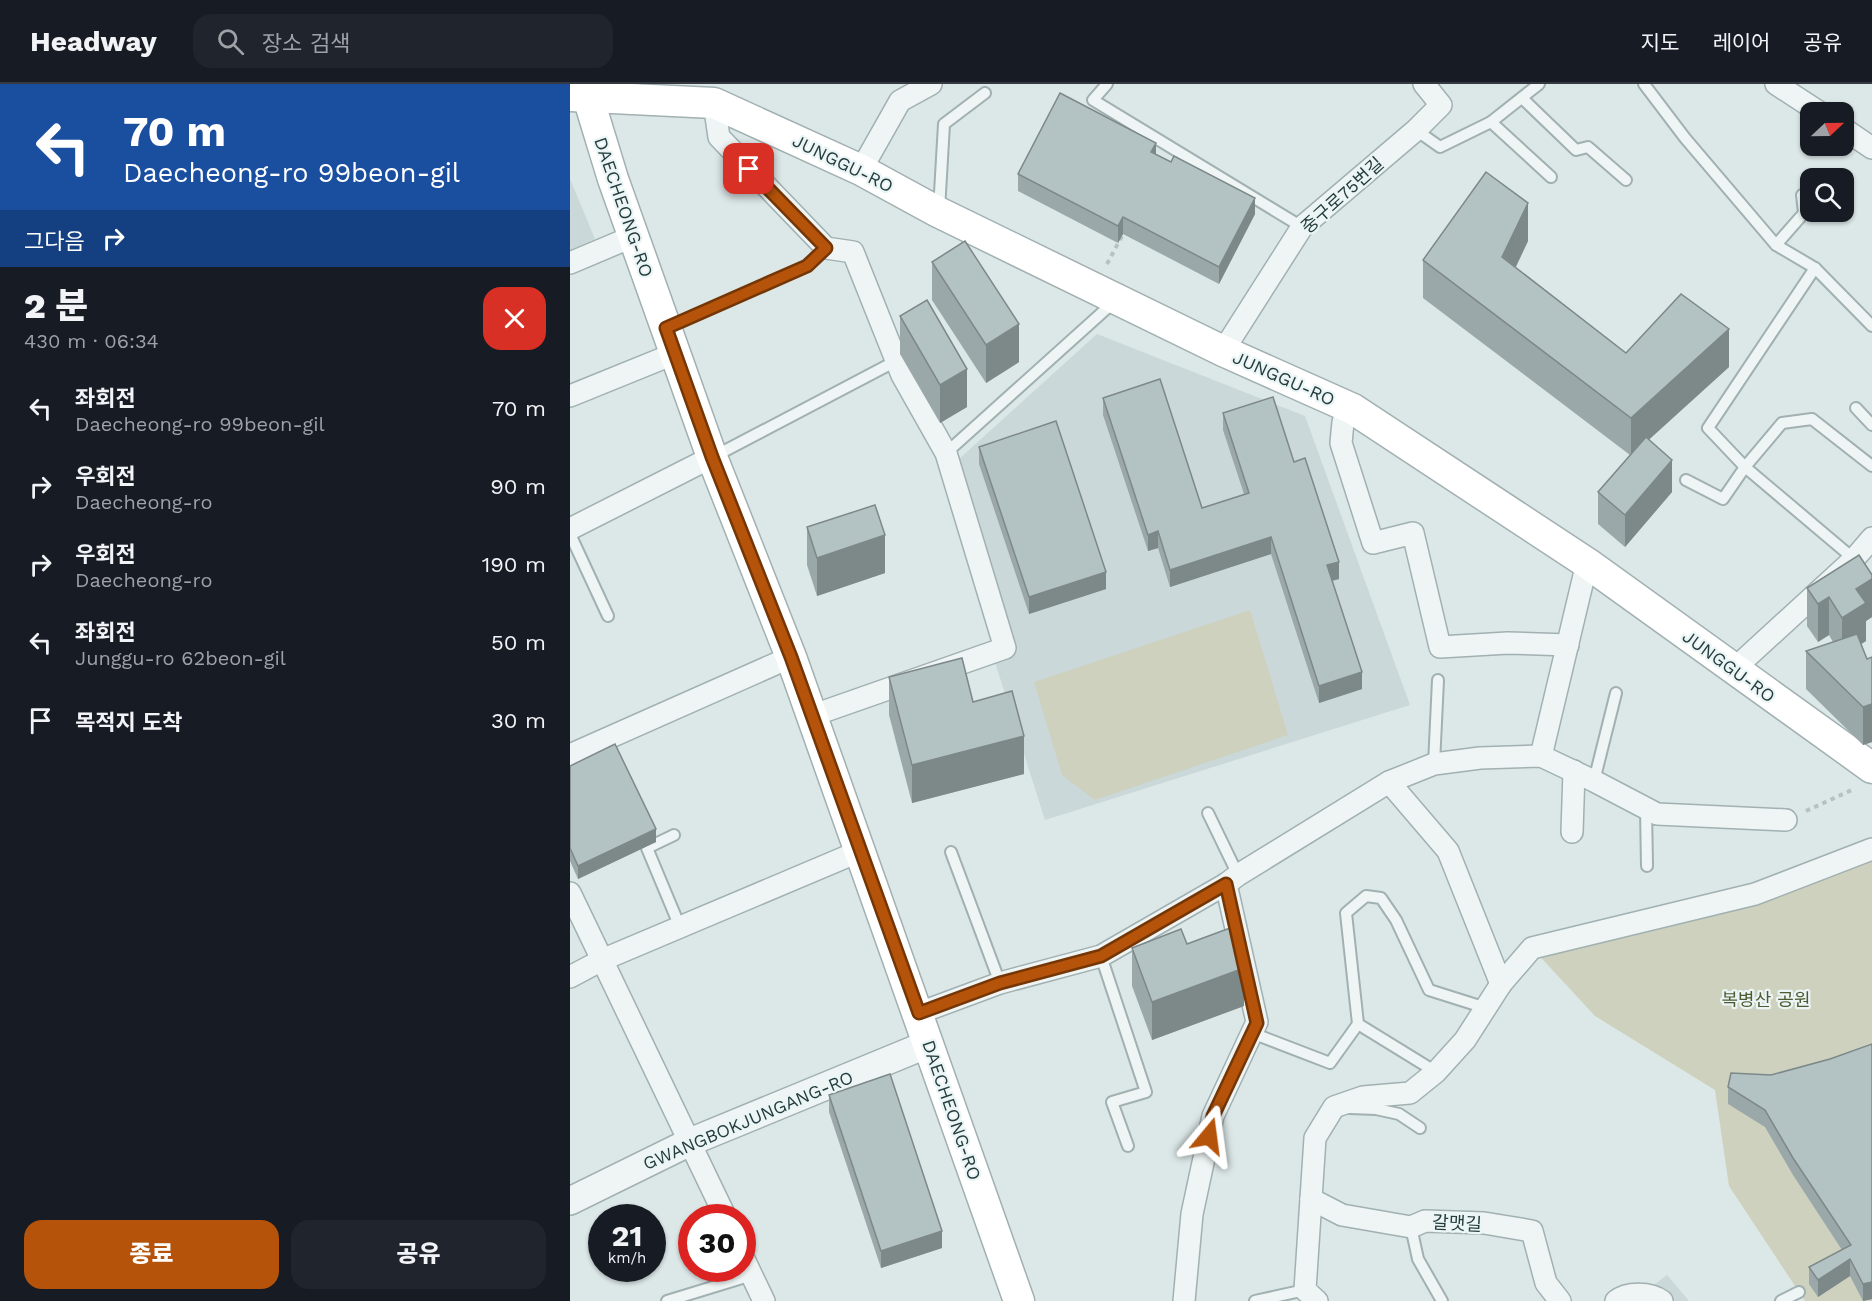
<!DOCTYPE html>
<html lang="ko">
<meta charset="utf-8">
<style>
body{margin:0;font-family:"Work Sans","Noto Sans KR",sans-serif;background:#20242c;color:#f1f3f6;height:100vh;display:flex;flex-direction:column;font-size:22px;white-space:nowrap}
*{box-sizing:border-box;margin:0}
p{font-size:20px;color:#9ea1a6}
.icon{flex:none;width:33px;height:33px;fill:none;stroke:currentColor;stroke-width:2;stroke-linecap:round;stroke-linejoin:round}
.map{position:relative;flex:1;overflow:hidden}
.sheet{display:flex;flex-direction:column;background:#171b24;width:570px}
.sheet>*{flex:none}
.guide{background:#1a4fa0;color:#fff;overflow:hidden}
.needle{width:39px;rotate:68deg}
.fabs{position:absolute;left:1230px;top:18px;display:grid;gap:12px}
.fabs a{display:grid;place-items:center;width:54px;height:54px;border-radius:12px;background:#171b24;box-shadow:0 2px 4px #0004;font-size:30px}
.speed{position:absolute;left:18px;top:1120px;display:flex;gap:12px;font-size:30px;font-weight:700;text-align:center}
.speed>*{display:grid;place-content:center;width:78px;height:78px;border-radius:50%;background:#171b24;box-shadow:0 2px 4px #0004;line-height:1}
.speed small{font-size:15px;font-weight:400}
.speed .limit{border:9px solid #d22;background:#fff;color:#111}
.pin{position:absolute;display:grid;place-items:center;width:51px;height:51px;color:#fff;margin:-26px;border-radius:12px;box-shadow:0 3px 9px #0006}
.me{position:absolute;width:66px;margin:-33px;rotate:16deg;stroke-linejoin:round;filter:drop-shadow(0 0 4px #0008)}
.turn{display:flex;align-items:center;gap:21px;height:126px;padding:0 24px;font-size:27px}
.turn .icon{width:78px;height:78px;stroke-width:2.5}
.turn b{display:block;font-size:42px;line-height:51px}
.then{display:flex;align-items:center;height:57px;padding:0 24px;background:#0003;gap:12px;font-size:22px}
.round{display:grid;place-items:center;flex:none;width:63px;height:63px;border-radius:18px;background:#20242c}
.headline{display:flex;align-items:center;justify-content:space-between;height:102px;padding:0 24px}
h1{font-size:36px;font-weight:800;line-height:45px}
.cta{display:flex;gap:12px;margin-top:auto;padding:12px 24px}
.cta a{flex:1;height:69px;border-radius:18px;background:#b45309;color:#fff;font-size:24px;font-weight:800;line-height:69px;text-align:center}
.cta a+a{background:#20242c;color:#f1f3f6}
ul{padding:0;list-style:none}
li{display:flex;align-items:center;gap:18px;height:78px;padding:0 24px}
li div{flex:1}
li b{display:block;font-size:22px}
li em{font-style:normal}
header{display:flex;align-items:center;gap:36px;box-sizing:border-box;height:84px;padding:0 30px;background:#171b24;border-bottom:2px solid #363941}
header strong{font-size:28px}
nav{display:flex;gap:33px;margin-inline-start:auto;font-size:21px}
.search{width:420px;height:54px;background:#20242c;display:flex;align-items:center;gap:15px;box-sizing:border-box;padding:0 21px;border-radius:18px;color:#9ea1a6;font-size:22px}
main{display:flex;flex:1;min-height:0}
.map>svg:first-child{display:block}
.built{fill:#cad8d9}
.green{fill:#ced1bd}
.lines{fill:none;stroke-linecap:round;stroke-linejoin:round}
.service-casing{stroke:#a1b0b1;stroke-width:14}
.minor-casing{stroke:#a1b0b1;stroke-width:24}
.tertiary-casing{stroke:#a1b0b1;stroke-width:30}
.secondary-casing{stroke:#a1b0b1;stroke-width:33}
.path{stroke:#b6c1c2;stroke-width:4;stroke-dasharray:4.5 4.5;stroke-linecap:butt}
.service{stroke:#eff5f5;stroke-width:10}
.minor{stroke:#eff5f5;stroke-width:21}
.tertiary{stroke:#eff5f5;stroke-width:27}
.secondary{stroke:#fff;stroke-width:30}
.wall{fill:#9aa8a9}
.shaded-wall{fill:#7d8889}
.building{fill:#b3c3c4;stroke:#7d8889;stroke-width:1.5}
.route-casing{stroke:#753606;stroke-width:15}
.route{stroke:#b45309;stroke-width:10}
.labels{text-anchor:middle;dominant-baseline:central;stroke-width:4.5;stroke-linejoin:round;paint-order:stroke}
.street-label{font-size:18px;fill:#253c3e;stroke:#ebf5f5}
.park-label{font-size:18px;fill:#505a32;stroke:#ebf5f5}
</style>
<header>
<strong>Headway</strong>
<div class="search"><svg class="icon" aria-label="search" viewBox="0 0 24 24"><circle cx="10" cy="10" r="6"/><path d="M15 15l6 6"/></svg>장소 검색</div>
<nav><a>지도</a><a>레이어</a><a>공유</a></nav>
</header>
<main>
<section class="sheet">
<div class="guide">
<div class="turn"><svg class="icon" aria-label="left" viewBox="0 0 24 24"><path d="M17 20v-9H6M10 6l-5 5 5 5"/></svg><div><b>70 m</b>Daecheong-ro 99beon-gil</div></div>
<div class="then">그다음<svg class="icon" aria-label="right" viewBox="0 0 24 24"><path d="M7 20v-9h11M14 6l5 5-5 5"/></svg></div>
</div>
<div class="headline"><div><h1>2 분</h1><p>430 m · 06:34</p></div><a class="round" style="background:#d93025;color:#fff"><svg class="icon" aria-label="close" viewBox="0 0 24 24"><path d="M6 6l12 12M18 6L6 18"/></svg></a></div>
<ul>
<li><svg class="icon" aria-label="left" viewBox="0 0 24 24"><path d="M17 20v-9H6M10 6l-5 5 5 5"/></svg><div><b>좌회전</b><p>Daecheong-ro 99beon-gil</p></div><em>70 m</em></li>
<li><svg class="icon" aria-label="right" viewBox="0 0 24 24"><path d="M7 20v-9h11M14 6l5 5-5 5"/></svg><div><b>우회전</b><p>Daecheong-ro</p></div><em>90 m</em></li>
<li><svg class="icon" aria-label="right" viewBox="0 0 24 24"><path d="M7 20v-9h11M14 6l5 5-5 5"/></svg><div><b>우회전</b><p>Daecheong-ro</p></div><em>190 m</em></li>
<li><svg class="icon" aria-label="left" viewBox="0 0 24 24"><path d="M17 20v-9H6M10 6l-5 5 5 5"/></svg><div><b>좌회전</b><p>Junggu-ro 62beon-gil</p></div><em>50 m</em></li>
<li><svg class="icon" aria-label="arrive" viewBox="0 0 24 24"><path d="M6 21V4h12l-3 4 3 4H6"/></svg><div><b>목적지 도착</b></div><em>30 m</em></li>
</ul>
<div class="cta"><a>종료</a><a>공유</a></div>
</section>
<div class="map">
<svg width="1302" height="1217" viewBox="0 0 1302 1217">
<rect width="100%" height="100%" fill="#dce7e7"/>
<g class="built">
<polygon points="0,95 25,155 0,167"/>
<polygon points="527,250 735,332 840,621 475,736 425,578 445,569 389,375"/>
<polygon points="1097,1191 1119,1217 1063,1217"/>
</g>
<g class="green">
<polygon points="680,526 718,651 525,716 492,691 464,598"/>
<polygon points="1302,766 1302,1217 1235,1217 1159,1102 1145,1006 1025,932 962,864"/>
</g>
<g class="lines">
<g class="service-casing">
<g id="service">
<polyline points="537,0 523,16 732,143"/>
<polyline points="1074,0 1115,54 1206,161 1245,184 1302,242"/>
<polyline points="952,14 1006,66 1018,63 1056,96"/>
<polyline points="921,38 981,93"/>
<polyline points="846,46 870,63 921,38 969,0"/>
<polyline points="369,126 374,40 415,9"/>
<polyline points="1206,161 1234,129 1232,111"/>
<polyline points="1245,184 1138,344 1175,383 1284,475"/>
<polyline points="97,244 236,182 256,164"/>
<polyline points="1286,324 1302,341"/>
<polyline points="376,369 545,217"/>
<polyline points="143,373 326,277"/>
<polyline points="1116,396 1153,415 1175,383 1212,339 1242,335 1302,382"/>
<polyline points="0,450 38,532"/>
<polyline points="864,680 868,596"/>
<polyline points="1024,697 1046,609"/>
<polyline points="1076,725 1077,782"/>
<polyline points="638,729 668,791"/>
<polyline points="104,751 77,764 110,843"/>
<polyline points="381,768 430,899"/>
<polyline points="531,872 576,1008 542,1018 558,1062"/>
<polyline points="788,940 866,988"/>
<polyline points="682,949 760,979 788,940 776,829 796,812 811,814 826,836 859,906 916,924"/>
<polyline points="780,1024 806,1025 829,1030 850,1044"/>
<polyline points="841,1143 848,1175 872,1217"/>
<polyline points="97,1217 182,1191"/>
<polyline points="685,1217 735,1206"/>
<polyline points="1211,1217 1229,1208"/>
</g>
</g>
<g class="minor-casing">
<g id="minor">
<polyline points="1206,0 1249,28"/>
<polyline points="144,19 149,53 256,164 283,168 332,291 376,369 435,564 241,632"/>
<polyline points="1274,45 1302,64"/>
<polyline points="291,86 330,17 361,0"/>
<polyline points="0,179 64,152"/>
<polyline points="653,267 732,143 846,46 871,21 854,0"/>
<polyline points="0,312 106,269"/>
<polyline points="783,325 773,338 771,359 803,459 843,449 870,563 938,559 998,561"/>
<polyline points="0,445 142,373"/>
<polyline points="1164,585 1284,475 1302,454"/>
<polyline points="0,671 221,573"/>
<polyline points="971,672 1017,479"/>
<polyline points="819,698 878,767 931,900"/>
<polyline points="1002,748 1004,687"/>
<polyline points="0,809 156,1134"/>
<polyline points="0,893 32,876 290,767"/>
<polyline points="349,929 430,899 531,872 656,800 668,791 819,698 864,680 910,674 971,672 1024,697 1087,730 1216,736"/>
<polyline points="741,1115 772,1131 841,1143 855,1137 914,1139 962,1147 976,1199 990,1217"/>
<polyline points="172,1171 194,1217"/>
<polyline points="614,1217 622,1130 643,1032 687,938 656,800"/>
<polyline points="747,1217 735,1206 745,1054 764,1023 793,1013 840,1009 866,988 895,956 931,900 962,864 1185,810 1302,765"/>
<path d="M 1046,1217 C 1057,1208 1080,1208 1092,1217"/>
</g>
</g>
<g class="tertiary-casing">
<polyline id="tertiary" points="0,1117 120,1058 358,960"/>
</g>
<g class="secondary-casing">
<g id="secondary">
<polyline points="14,0 43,95 142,373 221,573 449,1217"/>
<polyline points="0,12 144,19 291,86 368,128 653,267 783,325 1017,479 1302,684"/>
</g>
</g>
<g class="path">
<polyline points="537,180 553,150"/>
<polyline points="1236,727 1284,705"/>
</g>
<use href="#service" class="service"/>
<use href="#minor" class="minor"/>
<use href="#tertiary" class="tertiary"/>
<use href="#secondary" class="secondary"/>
</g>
<g class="wall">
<polygon points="586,71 685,130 649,200 553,150 548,159 448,107 448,90"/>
<polygon points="958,157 946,183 1056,269 1159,283 1078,356 1102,408 1055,463 1028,440 1028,408 1060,371 853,214 853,176"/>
<polygon points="362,178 449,278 416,299 362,216"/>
<polygon points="330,232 397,323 370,339 330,270"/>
<polygon points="533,314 632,424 674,410 653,346 653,329 724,378 769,495 762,497 792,605 749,619 701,470 600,503 588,464 578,467 533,331"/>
<polygon points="409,363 536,505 459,530 409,380"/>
<polygon points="237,443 315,489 247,512 237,481"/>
<polygon points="1302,491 1302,533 1296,537 1296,557 1291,560 1297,575 1302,573 1302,658 1293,661 1236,605 1236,567 1263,558 1259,551 1248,558 1237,542 1237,504"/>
<polygon points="319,593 403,618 454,690 342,719 319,631"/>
<polygon points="0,682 86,758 8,795 0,777"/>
<polygon points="617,860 674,922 582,956 562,902 562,864"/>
<polygon points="1302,960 1302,1215 1293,1217 1280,1192 1248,1213 1239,1200 1239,1183 1272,1166 1223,1091 1195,1043 1158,1020 1158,1003 1260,975"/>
<polygon points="259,1011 372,1164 311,1184 259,1028"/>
</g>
<g class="shaded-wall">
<polygon points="586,59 586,75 581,68"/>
<polygon points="685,114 685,130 649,200 649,183"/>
<polygon points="958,119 958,157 932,211 932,173"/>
<polygon points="553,133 553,150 548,159 548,142"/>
<polygon points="449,240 449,278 416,299 416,261"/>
<polygon points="1159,245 1159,283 1061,372 1061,334"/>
<polygon points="397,285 397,323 370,339 370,301"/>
<polygon points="1102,376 1102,408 1055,463 1055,431"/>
<polygon points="588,447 588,464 578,467 578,451"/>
<polygon points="315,451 315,489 247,512 247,474"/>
<polygon points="701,453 701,470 600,503 600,486"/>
<polygon points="769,478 769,495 757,498 757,481"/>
<polygon points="536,488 536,505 459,530 459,513"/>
<polygon points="1302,495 1302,533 1296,537 1296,557 1272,572 1272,534 1286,505"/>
<polygon points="1259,513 1259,551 1248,558 1248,520"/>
<polygon points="792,588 792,605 749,619 749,602"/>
<polygon points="1302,620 1302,658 1293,661 1293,623"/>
<polygon points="454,652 454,690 342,719 342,681"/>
<polygon points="86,745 86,758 8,795 8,782"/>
<polygon points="674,884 674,922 582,956 582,918"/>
<polygon points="372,1147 372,1164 311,1184 311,1167"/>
<polygon points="1280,1175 1280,1192 1248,1213 1248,1196"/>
<polygon points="1302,1198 1302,1215 1293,1217 1293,1200"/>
</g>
<g class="building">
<polygon points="490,9 586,59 581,68 601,78 604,72 685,114 649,183 553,133 548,142 448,90"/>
<polygon points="916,88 958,119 932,173 1056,269 1111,210 1159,245 1061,334 853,176"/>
<polygon points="395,157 449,240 416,261 362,178"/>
<polygon points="357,216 397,285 370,301 330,232"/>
<polygon points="590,295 632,424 679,409 653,329 703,313 724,378 735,374 769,478 757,481 792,588 749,602 701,453 600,486 588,447 578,451 533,314"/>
<polygon points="486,337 536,488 459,513 409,363"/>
<polygon points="1076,353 1102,376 1055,431 1028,408"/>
<polygon points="305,421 315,451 247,474 237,443"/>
<polygon points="1289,471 1302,491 1302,495 1286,505 1296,519 1272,534 1259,513 1248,520 1237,504"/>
<polygon points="1287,550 1297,575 1302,573 1302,620 1293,623 1236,567"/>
<polygon points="392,574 403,618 442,607 454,652 342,681 319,593"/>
<polygon points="45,660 86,745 8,782 0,764 0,682"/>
<polygon points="660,844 674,884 582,918 562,864 611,845 617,860"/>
<polygon points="1302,960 1302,1198 1293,1200 1280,1175 1248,1196 1239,1183 1281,1161 1223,1074 1195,1026 1158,1003 1161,989 1201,991 1260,975"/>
<polygon points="320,990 372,1147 311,1167 259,1011"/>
</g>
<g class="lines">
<g class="route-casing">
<polyline id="route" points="179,85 256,164 237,182 96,244 142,373 221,573 349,929 430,899 531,872 656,800 687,939 643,1032 639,1052"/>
</g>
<use href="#route" class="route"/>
</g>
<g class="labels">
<g class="street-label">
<text transform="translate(273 79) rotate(26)">JUNGGU-RO</text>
<text transform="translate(772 111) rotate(-42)">중구로75번길</text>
<text transform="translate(54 123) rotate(71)">DAECHEONG-RO</text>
<text transform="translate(714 294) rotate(24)">JUNGGU-RO</text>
<text transform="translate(1159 582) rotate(36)">JUNGGU-RO</text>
<text transform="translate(382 1026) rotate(71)">DAECHEONG-RO</text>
<text transform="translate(178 1036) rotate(-23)">GWANGBOKJUNGANG-RO</text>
<text transform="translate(887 1139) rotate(3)">갈맷길</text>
</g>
<g class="park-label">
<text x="1196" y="915">복병산 공원</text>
</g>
</g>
</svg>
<div class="fabs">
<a><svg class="needle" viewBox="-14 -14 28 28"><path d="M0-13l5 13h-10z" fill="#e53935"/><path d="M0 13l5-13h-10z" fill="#9ea1a6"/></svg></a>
<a><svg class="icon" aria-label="search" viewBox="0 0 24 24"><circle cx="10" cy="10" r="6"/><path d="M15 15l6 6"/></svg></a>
</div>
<div class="speed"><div>21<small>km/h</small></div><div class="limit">30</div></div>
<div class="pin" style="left:179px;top:85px;background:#d93025"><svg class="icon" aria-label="arrive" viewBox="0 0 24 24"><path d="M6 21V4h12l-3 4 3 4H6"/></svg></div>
<svg class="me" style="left:639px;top:1052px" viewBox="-20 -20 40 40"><path d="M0-17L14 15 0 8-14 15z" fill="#b45309" stroke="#fff" stroke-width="4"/></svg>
</div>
</main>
